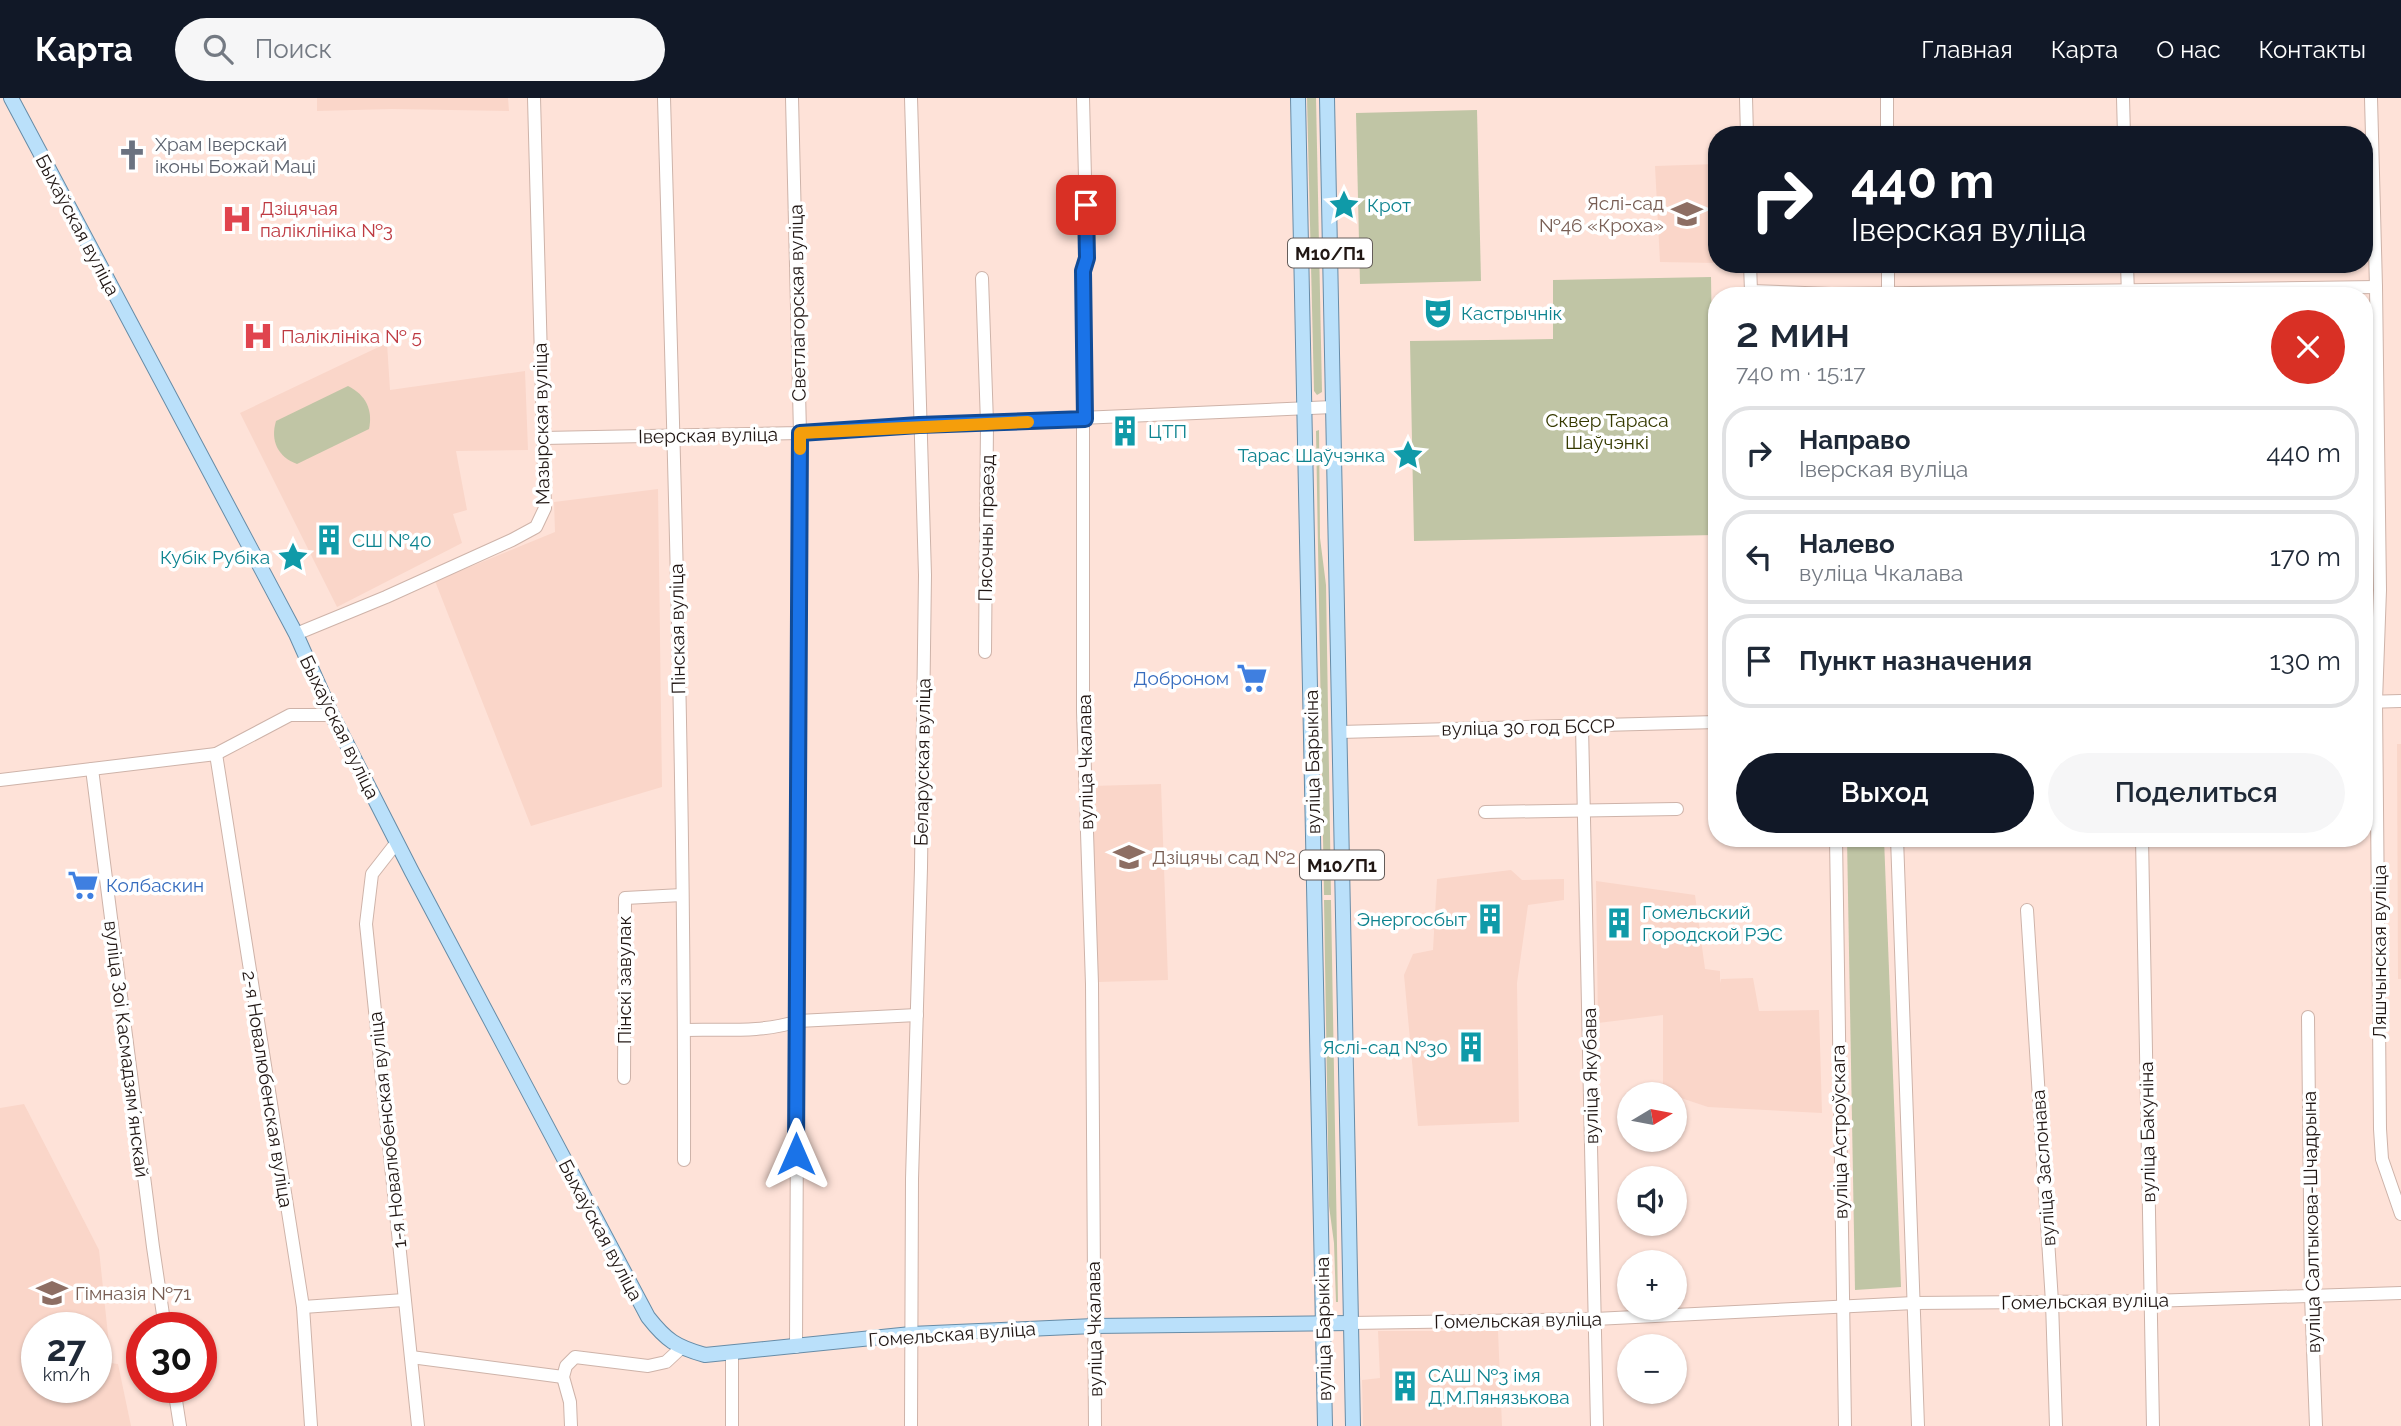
<!DOCTYPE html>
<html lang="ru">
<meta charset="utf-8">
<style>
body{margin:0;font-family:Raleway,sans-serif;background:#f6f6f7;color:#1f2937;height:100vh;display:flex;flex-direction:column;font-size:26px;white-space:nowrap}
*{box-sizing:border-box;margin:0}
p{font-size:23px;color:#747a83}
.icon{flex:none;width:38px;height:38px;fill:none;stroke:currentColor;stroke-width:2;stroke-linecap:round;stroke-linejoin:round}
.map{position:relative;flex:1;overflow:hidden}
.drawer{position:absolute;left:1708px;top:189px;width:665px;height:560px;display:flex;flex-direction:column;background:#fff;border-radius:28px;box-shadow:0 2px 5px #0004}
.drawer>*{flex:none}
.hud{position:absolute;left:1708px;top:28px;width:665px;height:147px;border-radius:28px;box-shadow:0 2px 5px #0004;background:#111827;color:#fff;overflow:hidden}
.needle{width:46px;rotate:80deg}
.tools{position:absolute;left:1617px;top:984px;display:grid;gap:14px}
.tools a{display:grid;place-items:center;width:70px;height:70px;border-radius:50%;background:#fff;box-shadow:0 2px 5px #0004;font-size:35px}
.speed{position:absolute;left:21px;top:1214px;display:flex;gap:14px;font-size:35px;font-weight:700;text-align:center}
.speed>*{display:grid;place-content:center;width:91px;height:91px;border-radius:50%;background:#fff;box-shadow:0 2px 5px #0004;line-height:1}
.speed small{font-size:18px;font-weight:400}
.speed .limit{border:10px solid #d22;background:#fff;color:#111}
.pin{position:absolute;display:grid;place-items:center;width:60px;height:60px;color:#fff;margin:-30px;border-radius:14px;box-shadow:0 4px 10px #0006}
.me{position:absolute;width:77px;margin:-38px;rotate:0deg;stroke-linejoin:round;filter:drop-shadow(0 0 5px #0008)}
.turn{display:flex;align-items:center;gap:24px;height:147px;padding:0 28px;font-size:32px}
.turn .icon{width:91px;height:91px;stroke-width:2.5}
.turn b{display:block;font-size:49px;line-height:60px}
.round{display:grid;place-items:center;flex:none;width:74px;height:74px;border-radius:37px;background:#f6f6f7}
.headline{display:flex;align-items:center;justify-content:space-between;height:119px;padding:0 28px}
h1{font-size:42px;font-weight:600;line-height:52px}
.primary-button{display:flex;gap:14px;margin-top:auto;padding:14px 28px}
.primary-button a{flex:1;height:80px;border-radius:42px;background:#111827;color:#fff;font-size:28px;font-weight:600;line-height:80px;text-align:center}
.primary-button a+a{background:#f6f6f7;color:#1f2937}
ul{padding:0;list-style:none}
li{display:flex;align-items:center;gap:21px;height:94px;margin:0 14px 10px;padding:0 14px;border:4px solid #e0e1e3;border-radius:28px}
li div{flex:1}
li b{display:block;font-size:26px}
li em{font-style:normal}
header{display:flex;align-items:center;gap:42px;box-sizing:border-box;height:98px;padding:0 35px;background:#111827;color:#fff}
header strong{font-size:33px}
nav{display:flex;gap:38px;margin-inline-start:auto;font-size:24px}
.search{width:490px;height:63px;background:#f6f6f7;display:flex;align-items:center;gap:18px;box-sizing:border-box;padding:0 24px;border-radius:38px;color:#747a83;font-size:26px}
.map>svg:first-child{display:block}
.built{fill:#fad6c9;fill-rule:evenodd}
.green{fill:#c0c5a5}
.lines{fill:none;stroke-linecap:round;stroke-linejoin:round}
.minor-casing{stroke:#ceb3a9;stroke-width:14}
.major-casing{stroke:#678ca7;stroke-width:16}
.minor{stroke:#fff;stroke-width:12}
.major{stroke:#bae0fa;stroke-width:14}
.route-casing{stroke:#114b97;stroke-width:18}
.route{stroke:#1a73e8;stroke-width:12}
.slow{stroke:#f59e0b;stroke-width:12}
.labels{text-anchor:middle;dominant-baseline:central;stroke-width:7;stroke-linejoin:round;paint-order:stroke}
.shield{fill:#fff;stroke:#645d5a;stroke-width:2}
.shield-label{font-size:18px;font-weight:bold;fill:#211714}
.worship-label{font-size:19px;fill:#5b616d;stroke:#fff;text-anchor:start}
.education-label{font-size:19px;fill:#785e54;stroke:#fff;text-anchor:start}
.culture-label{font-size:19px;fill:#0d838f;stroke:#fff;text-anchor:start}
.health-label{font-size:19px;fill:#be3a42;stroke:#fff;text-anchor:start}
.street-label{font-size:19px;fill:#211714;stroke:#fff}
.park-label{font-size:19px;fill:#353900;stroke:#fff}
.shop-label{font-size:19px;fill:#366cbe;stroke:#fff;text-anchor:end}
</style>
<header>
<strong>Карта</strong>
<div class="search"><svg class="icon" aria-label="search" viewBox="0 0 24 24"><circle cx="10" cy="10" r="6"/><path d="M15 15l6 6"/></svg>Поиск</div>
<nav><a>Главная</a><a>Карта</a><a>О нас</a><a>Контакты</a></nav>
</header>
<div class="map">
<svg width="2401" height="1328" viewBox="0 0 2401 1328">
<rect width="100%" height="100%" fill="#fee2d8"/>
<g class="built">
<polygon points="317,0 508,0 509,13 392,11 317,13"/>
<polygon points="1717,66 1717,165 1660,164 1655,68"/>
<polygon points="387,245 390,292 525,273 528,352 456,353 467,412 453,416 462,445 337,509 240,315"/>
<polygon points="658,391 662,689 531,728 435,483 555,434 554,404"/>
<polygon points="2397,646 2401,646 2401,881 2398,881"/>
<polygon points="1161,686 1168,882 1098,884 1092,688"/>
<polygon points="1511,772 1522,782 1564,781 1564,802 1528,807 1517,885 1519,1024 1418,1028 1404,877 1413,856 1433,852 1437,781"/>
<polygon points="1596,783 1695,797 1705,871 1720,873 1720,885 1721,881 1753,880 1759,913 1819,912 1822,1015 1708,1009 1663,994 1663,917 1598,925"/>
<path d="M 24,1006 L 99,1152 L 111,1265 L 118,1266 L 131,1328 L 0,1328 L 0,1010 ZM 37,1230 L 96,1230 L 96,1290 L 37,1290 Z"/>
<polygon points="1378,1233 1498,1233 1502,1328 1363,1328 1362,1282 1380,1280"/>
</g>
<g class="green">
<polygon points="1307,0 1316,0 1322,294 1317,297 1314,293"/>
<polygon points="1477,12 1481,183 1360,186 1356,15"/>
<polygon points="1711,179 1715,437 1414,443 1410,243 1553,241 1553,182"/>
<path d="M 348,288 C 366,297 373,312 369,331 L 297,366 C 278,359 270,343 276,323 Z"/>
<polygon points="1319,332 1320,440 1326,487 1331,797 1324,797 1316,333"/>
<polygon points="1847,740 1884,740 1901,1189 1855,1192"/>
<polygon points="1324,802 1331,802 1338,1204 1336,1204 1334,1145 1329,1108"/>
</g>
<g class="lines">
<g class="minor-casing">
<g id="minor">
<path d="M 664,0 C 674,354 685,708 684,1062"/>
<polyline points="792,0 800,335 796,1249"/>
<polyline points="911,0 925,477 921,770 912,1081 911,1328"/>
<polyline points="1083,0 1087,160 1083,173 1083,613 1092,886 1095,1328"/>
<polyline points="1746,0 1747,37"/>
<polyline points="1887,0 1887,37"/>
<polyline points="2123,0 2124,37"/>
<polyline points="2371,0 2376,189 2380,492 2376,603 2380,1031 2382,1061 2401,1116"/>
<polyline points="1750,166 1751,193 1831,196 2376,189"/>
<polyline points="1888,166 1888,198"/>
<polyline points="2127,166 2128,197"/>
<polyline points="982,180 987,325 985,554"/>
<polyline points="543,340 800,335 919,327 1333,309"/>
<polyline points="296,536 386,499 512,442 536,429 545,410 534,0"/>
<polyline points="2364,604 2401,603"/>
<polyline points="1582,628 1597,1328"/>
<polyline points="1340,634 1717,624"/>
<polyline points="216,656 303,1209 311,1328"/>
<polyline points="92,671 153,1149 165,1230"/>
<polyline points="0,682 216,656 290,617 332,617"/>
<polyline points="1485,714 1677,711"/>
<polyline points="1836,740 1845,1328"/>
<polyline points="1897,740 1918,1328"/>
<polyline points="2142,740 2153,1328"/>
<polyline points="397,744 372,776 366,826 418,1328"/>
<polyline points="2027,812 2052,1204 2056,1328"/>
<polyline points="2308,919 2311,1198 2316,1328"/>
<path d="M 685,932 C 722,931 763,935 798,923 L 917,917"/>
<polyline points="624,980 625,800 682,797"/>
<polyline points="303,1209 404,1202"/>
<polyline points="1351,1225 1595,1221 1914,1205 2150,1203 2401,1195"/>
<polyline points="732,1255 732,1328"/>
<polyline points="411,1259 563,1279"/>
<polyline points="174,1290 180,1328"/>
<polyline points="571,1328 570,1304 563,1279 566,1268 575,1259 648,1268 666,1264 681,1250"/>
</g>
</g>
<g class="major-casing">
<g id="major">
<path d="M 11,0 L 296,536 L 332,617 L 412,774 L 648,1219 C 666,1242 676,1249 705,1257 L 911,1236 L 1094,1228 L 1351,1225"/>
<polyline points="1298,0 1325,1328"/>
<polyline points="1327,0 1353,1328"/>
</g>
</g>
<use href="#minor" class="minor"/>
<use href="#major" class="major"/>
</g>
<g class="lines">
<g class="route-casing">
<polyline id="route" points="796,1056 800,335 919,327 1085,321 1083,173 1087,160 1086,107"/>
</g>
<use href="#route" class="route"/>
<polyline class="slow" points="800,351 800,335 1028,324"/>
</g>
<defs>
<g id="church-bare" transform="scale(2.415)"><path d="M-1.2-6h2.4v3.5h3.3v2.4h-3.3V6h-2.4V-.1h-3.3v-2.4h3.3Z" fill="#6b7280" stroke="#fff" stroke-width="2.5" paint-order="stroke"/></g>
<g id="sight-bare" transform="scale(2.415)"><path d="M0-6L1.8-2.2L6-1.7L2.9 1.2L3.7 5.4L0 3.3L-3.7 5.4L-2.9 1.2L-6-1.7L-1.8-2.2Z" fill="#0f9aa8" stroke="#fff" stroke-width="2.5" paint-order="stroke"/></g>
<g id="school-bare" transform="scale(2.415)"><path d="M0-5L7-2L0 1L-7-2ZM-4 1L0 2.5L4 1V4Q0 6-4 4Z" fill="#8d6e63" stroke="#fff" stroke-width="2.5" paint-order="stroke"/></g>
<g id="hospital-bare" transform="scale(2.415)"><path d="M-5-5h3v3.5h4V-5h3V5h-3V1.5h-4V5h-3Z" fill="#e0444e" stroke="#fff" stroke-width="2.5" paint-order="stroke"/></g>
<g id="theatre-bare" transform="scale(2.415)"><path d="M-5-5.5Q0-4 5-5.5V0Q5 5 0 6Q-5 5-5 0ZM-3.3-2.5H-1v1.5H-3.3ZM1-2.5H3.3v1.5H1ZM-2.8 1Q0 5.5 2.8 1Z" fill="#0f9aa8" stroke="#fff" stroke-width="2.5" paint-order="stroke"/></g>
<g id="building-bare" transform="scale(2.415)"><path d="M-4-6H4V6H1V3H-1V6H-4ZM-2.5-4.3h1.7v1.8h-1.7ZM.8-4.3h1.7v1.8H.8ZM-2.5-1h1.7V.8h-1.7ZM.8-1h1.7V.8H.8Z" fill="#0f9aa8" stroke="#fff" stroke-width="2.5" paint-order="stroke"/></g>
<g id="supermarket-bare" transform="scale(2.415)"><path d="M-6-5.5h2.5l.6 2H6L4.5 2H-2.5L-4.4-4H-6ZM-1.5 3.2a1.3 1.3 0 1 0 .1 0ZM3 3.2a1.3 1.3 0 1 0 .1 0Z" fill="#3f7fe0" stroke="#fff" stroke-width="2.5" paint-order="stroke"/></g>
</defs>
<g fill-rule="evenodd">
<use href="#church-bare" x="132" y="57"/>
<use href="#sight-bare" x="1344" y="107"/>
<use href="#school-bare" x="1687" y="116"/>
<use href="#hospital-bare" x="237" y="121"/>
<use href="#theatre-bare" x="1438" y="215"/>
<use href="#hospital-bare" x="258" y="238"/>
<use href="#building-bare" x="1125" y="333"/>
<use href="#sight-bare" x="1408" y="357"/>
<use href="#building-bare" x="329" y="442"/>
<use href="#sight-bare" x="293" y="459"/>
<use href="#supermarket-bare" x="1252" y="580"/>
<use href="#school-bare" x="1129" y="759"/>
<use href="#supermarket-bare" x="83" y="787"/>
<use href="#building-bare" x="1490" y="821"/>
<use href="#building-bare" x="1619" y="825"/>
<use href="#building-bare" x="1471" y="949"/>
<use href="#school-bare" x="52" y="1195"/>
<use href="#building-bare" x="1405" y="1288"/>
</g>
<g class="labels">
<g class="shield">
<rect x="1288" y="140.5" width="84" height="29" rx="5"/>
<rect x="1300" y="752.5" width="84" height="29" rx="5"/>
</g>
<g class="shield-label">
<text x="1330" y="155">М10/П1</text>
<text x="1342" y="767">М10/П1</text>
</g>
<g class="worship-label">
<text x="155" y="46">Храм Іверскай<tspan x="155" dy="22">іконы Божай Маці</tspan></text>
</g>
<g class="education-label">
<text x="1664" y="105" text-anchor="end">Яслі-сад<tspan x="1664" dy="22">№46 «Кроха»</tspan></text>
<text x="1152" y="759">Дзіцячы сад №2</text>
<text x="75" y="1195">Гімназія №71</text>
</g>
<g class="culture-label">
<text x="1367" y="107">Крот</text>
<text x="1461" y="215">Кастрычнік</text>
<text x="1148" y="333">ЦТП</text>
<text x="1385" y="357" text-anchor="end">Тарас Шаўчэнка</text>
<text x="352" y="442">СШ №40</text>
<text x="270" y="459" text-anchor="end">Кубік Рубіка</text>
<text x="1642" y="814">Гомельский<tspan x="1642" dy="22">Городской РЭС</tspan></text>
<text x="1467" y="821" text-anchor="end">Энергосбыт</text>
<text x="1448" y="949" text-anchor="end">Яслі-сад №30</text>
<text x="1428" y="1277">САШ №3 імя<tspan x="1428" dy="22">Д.М.Пянязькова</tspan></text>
</g>
<g class="health-label">
<text x="260" y="110">Дзіцячая<tspan x="260" dy="22">паліклініка №3</tspan></text>
<text x="281" y="238">Паліклініка № 5</text>
</g>
<g class="street-label">
<text transform="translate(78 127) rotate(62)">Быхаўская вуліца</text>
<text transform="translate(797 205) rotate(-91)">Светлагорская вуліца</text>
<text transform="translate(541 326) rotate(-91)">Мазырская вуліца</text>
<text transform="translate(708 337) rotate(-1)">Іверская вуліца</text>
<text transform="translate(986 430) rotate(-89)">Пясочны праезд</text>
<text transform="translate(677 531) rotate(-91)">Пінская вуліца</text>
<text transform="translate(340 629) rotate(64)">Быхаўская вуліца</text>
<text transform="translate(1528 629) rotate(-1)">вуліца 30 год БССР</text>
<text transform="translate(922 664) rotate(-89)">Беларуская вуліца</text>
<text transform="translate(1085 664) rotate(-91)">вуліца Чкалава</text>
<text transform="translate(1312 664) rotate(-91)">вуліца Барыкіна</text>
<text transform="translate(2379 854) rotate(-90)">Ляшчынская вуліца</text>
<text transform="translate(624 882) rotate(-90)">Пінскі завулак</text>
<text transform="translate(127 951) rotate(83)">вуліца Зоі Касмадзямʼянскай</text>
<text transform="translate(1590 978) rotate(-91)">вуліца Якубава</text>
<text transform="translate(268 991) rotate(81)">2-я Новалюбенская вуліца</text>
<text transform="translate(387 1032) rotate(-96)">1-я Новалюбенская вуліца</text>
<text transform="translate(1839 1034) rotate(-91)">вуліца Астроўскага</text>
<text transform="translate(2147 1034) rotate(-91)">вуліца Бакуніна</text>
<text transform="translate(2043 1070) rotate(-94)">вуліца Заслонава</text>
<text transform="translate(2311 1124) rotate(-91)">вуліца Салтыкова-Шчадрына</text>
<text transform="translate(601 1132) rotate(62)">Быхаўская вуліца</text>
<text transform="translate(2085 1203) rotate(-1)">Гомельская вуліца</text>
<text transform="translate(1518 1222) rotate(-1)">Гомельская вуліца</text>
<text transform="translate(1094 1231) rotate(-91)">вуліца Чкалава</text>
<text transform="translate(1323 1231) rotate(-91)">вуліца Барыкіна</text>
<text transform="translate(952 1236) rotate(-4)">Гомельская вуліца</text>
</g>
<g class="park-label">
<text x="1607" y="322">Сквер Тараса<tspan x="1607" dy="22">Шаўчэнкі</tspan></text>
</g>
<g class="shop-label">
<text x="1229" y="580">Доброном</text>
<text x="106" y="787" text-anchor="start">Колбаскин</text>
</g>
</g>
</svg>
<div class="tools">
<a><svg class="needle" viewBox="-14 -14 28 28"><path d="M0-13l5 13h-10z" fill="#e53935"/><path d="M0 13l5-13h-10z" fill="#747a83"/></svg></a>
<a><svg class="icon" aria-label="sound" viewBox="0 0 24 24"><path d="M4 9h4l5-4v14l-5-4H4zM17 9q2 3 0 6"/></svg></a>
<a>+</a>
<a>−</a>
</div>
<div class="speed"><div>27<small>km/h</small></div><div class="limit">30</div></div>
<div class="pin" style="left:1086px;top:107px;background:#d93025"><svg class="icon" aria-label="arrive" viewBox="0 0 24 24"><path d="M6 21V4h12l-3 4 3 4H6"/></svg></div>
<svg class="me" style="left:796px;top:1056px" viewBox="-20 -20 40 40"><path d="M0-17L14 15 0 8-14 15z" fill="#1a73e8" stroke="#fff" stroke-width="4"/></svg>
<div class="hud">
<div class="turn"><svg class="icon" aria-label="right" viewBox="0 0 24 24"><path d="M7 20v-9h11M14 6l5 5-5 5"/></svg><div><b>440 m</b>Іверская вуліца</div></div>
</div>
<section class="drawer">
<div class="headline"><div><h1>2 мин</h1><p>740 m · 15:17</p></div><a class="round" style="background:#d93025;color:#fff"><svg class="icon" aria-label="close" viewBox="0 0 24 24"><path d="M6 6l12 12M18 6L6 18"/></svg></a></div>
<ul>
<li><svg class="icon" aria-label="right" viewBox="0 0 24 24"><path d="M7 20v-9h11M14 6l5 5-5 5"/></svg><div><b>Направо</b><p>Іверская вуліца</p></div><em>440 m</em></li>
<li><svg class="icon" aria-label="left" viewBox="0 0 24 24"><path d="M17 20v-9H6M10 6l-5 5 5 5"/></svg><div><b>Налево</b><p>вуліца Чкалава</p></div><em>170 m</em></li>
<li><svg class="icon" aria-label="arrive" viewBox="0 0 24 24"><path d="M6 21V4h12l-3 4 3 4H6"/></svg><div><b>Пункт назначения</b></div><em>130 m</em></li>
</ul>
<div class="primary-button"><a>Выход</a><a>Поделиться</a></div>
</section>
</div>
